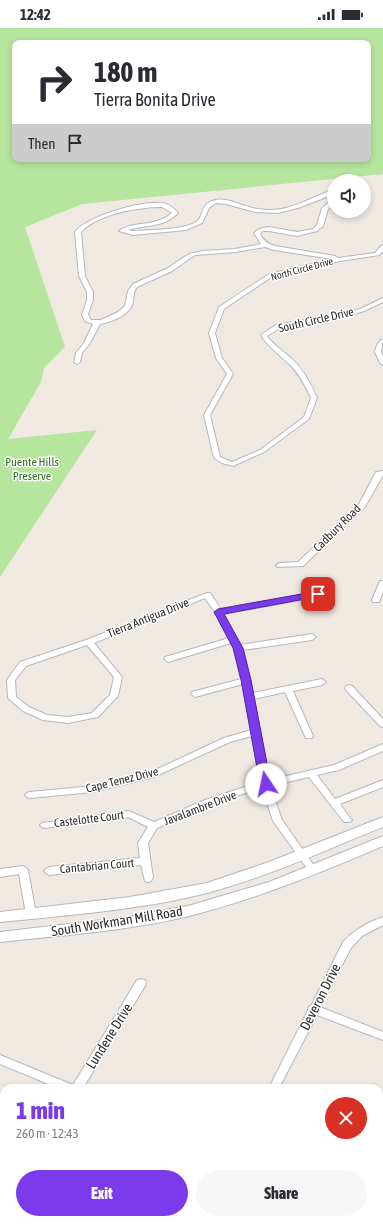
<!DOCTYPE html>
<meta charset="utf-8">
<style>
body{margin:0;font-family:"Asap Condensed",sans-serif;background:#f7f7f7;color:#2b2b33;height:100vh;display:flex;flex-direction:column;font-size:15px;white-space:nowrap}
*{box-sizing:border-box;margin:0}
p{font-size:13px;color:#7c7c81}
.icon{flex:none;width:22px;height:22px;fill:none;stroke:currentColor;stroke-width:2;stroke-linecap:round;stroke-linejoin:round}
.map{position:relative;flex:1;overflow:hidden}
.sheet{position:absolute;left:0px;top:1056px;width:383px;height:140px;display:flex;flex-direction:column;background:#fff;border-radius:12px 12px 0 0;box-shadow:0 2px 6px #0003}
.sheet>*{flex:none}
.top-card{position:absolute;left:12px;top:12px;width:359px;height:122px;border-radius:8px;box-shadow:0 2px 6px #0003;background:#fff;color:#2b2b33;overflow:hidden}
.controls{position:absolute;left:327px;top:146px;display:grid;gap:8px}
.controls a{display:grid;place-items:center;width:44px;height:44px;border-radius:50%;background:#fff;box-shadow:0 2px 6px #0003;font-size:20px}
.pin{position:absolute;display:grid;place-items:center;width:34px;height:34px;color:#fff;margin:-17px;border-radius:8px;box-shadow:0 2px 6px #0006}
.me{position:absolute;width:44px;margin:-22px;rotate:349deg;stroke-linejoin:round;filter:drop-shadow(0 0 3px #0008)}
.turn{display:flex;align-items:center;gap:14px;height:84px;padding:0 16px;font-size:18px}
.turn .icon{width:52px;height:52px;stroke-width:2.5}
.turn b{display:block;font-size:28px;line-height:34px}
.then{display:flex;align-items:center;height:38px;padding:0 16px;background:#0003;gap:8px;font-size:15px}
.round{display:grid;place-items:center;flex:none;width:42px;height:42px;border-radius:21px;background:#f7f7f7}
.summary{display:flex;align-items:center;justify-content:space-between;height:68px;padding:0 16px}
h1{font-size:24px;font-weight:800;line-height:30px;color:#7c3aed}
.primary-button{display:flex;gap:8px;margin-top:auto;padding:8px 16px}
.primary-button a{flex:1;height:46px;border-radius:24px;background:#7c3aed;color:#fff;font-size:16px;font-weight:800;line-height:46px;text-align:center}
.primary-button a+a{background:#f7f7f7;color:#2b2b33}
.status{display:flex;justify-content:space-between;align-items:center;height:28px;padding:0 20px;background:#fff;direction:ltr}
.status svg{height:11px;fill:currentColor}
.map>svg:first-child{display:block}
.green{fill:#b6e59e;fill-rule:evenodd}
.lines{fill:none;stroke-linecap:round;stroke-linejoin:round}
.minor-casing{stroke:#b4b7c1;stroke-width:2}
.secondary-casing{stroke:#b4b7c1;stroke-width:2}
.minor{fill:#fff;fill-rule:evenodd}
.secondary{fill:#fff;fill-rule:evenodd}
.route{fill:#7c3aed;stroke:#51269a}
.labels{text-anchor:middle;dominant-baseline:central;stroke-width:3;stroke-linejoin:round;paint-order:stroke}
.far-street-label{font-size:10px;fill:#2e2e2e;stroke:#fff}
.street-label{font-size:12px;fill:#2e2e2e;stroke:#fff}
.park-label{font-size:12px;fill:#2c6e1b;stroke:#fff}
.near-street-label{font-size:14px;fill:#2e2e2e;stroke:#fff}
</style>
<div class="status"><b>12:42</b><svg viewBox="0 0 49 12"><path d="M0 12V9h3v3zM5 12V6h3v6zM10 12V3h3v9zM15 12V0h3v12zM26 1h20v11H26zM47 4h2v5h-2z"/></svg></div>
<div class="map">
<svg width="383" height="1196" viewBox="0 0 383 1196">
<rect width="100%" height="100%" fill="#efe9e1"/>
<path class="green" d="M 0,0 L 383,0 L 383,146 L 82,176 L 25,199 L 65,319 L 44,340 L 41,354 L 8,411 L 97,402 L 0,549 ZM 15,15 L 368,15 L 368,131 L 15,131 Z"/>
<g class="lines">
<g class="minor-casing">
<g id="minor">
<path d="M 334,162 L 334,166 L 298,180 L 278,185 L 255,184 L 226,176 L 216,175 L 209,180 L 202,195 L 186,202 L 133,207 L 119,203 C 134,192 154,200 172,185 L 162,179 C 138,179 98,186 81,204 L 85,248 L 93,264 L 93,272 L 88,286 L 90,291 L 92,292 L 101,292 L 118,284 L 125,278 L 128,263 L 133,256 L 168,240 L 189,226 L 203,223 L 235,221 L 261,216 L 254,205 L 259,201 L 269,199 L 297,204 L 313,201 L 317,197 L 322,180 L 332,172 L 334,171 L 334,176 L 328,181 L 323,198 L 317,203 L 297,208 L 269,203 L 263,203 L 260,205 C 263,213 268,216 275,218 L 335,228 L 338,230 L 375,225 L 381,218 L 383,217 L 383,223 L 379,227 L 340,233 L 273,248 L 224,281 L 215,305 L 222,330 L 233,346 L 210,387 L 220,429 L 232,434 L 260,422 L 304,389 L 311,370 C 305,357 299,345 289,336 C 279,326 268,319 261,307 L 262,306 L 276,297 L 340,286 L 360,281 L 383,270 L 383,274 L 364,283 L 341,290 L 280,300 L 267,308 C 274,318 284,323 292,331 C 304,342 311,356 317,370 L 309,391 L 264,424 L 233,438 L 222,435 L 214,430 L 204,387 L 227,346 L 216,330 L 209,305 L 219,279 L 269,246 L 332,231 L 274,222 L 265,219 L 235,224 L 195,227 L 172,243 L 137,259 C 133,264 134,268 133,274 C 130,287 112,294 100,296 L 90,315 L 82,325 L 80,334 L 77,336 L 74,334 L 76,325 L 84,315 L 93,296 L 85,293 L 82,287 L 87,272 L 87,264 L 79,248 L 75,204 C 89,187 141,173 162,175 C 169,176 174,180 178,185 C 164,200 146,196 128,202 L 133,203 C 149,202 183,202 196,194 C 205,188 199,175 216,172 C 227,170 238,176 249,179 C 255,181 263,182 270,182 C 294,182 312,168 334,162 Z"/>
<path d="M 383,311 L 381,324 L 383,328 L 383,337 L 380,335 L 375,324 C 376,319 378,313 383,311 Z"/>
<polygon points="383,443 383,447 365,479 303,538 277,539 276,537 280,535 298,534 359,476 376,444"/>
<polygon points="380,553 383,553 383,564 379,574 373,574 372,572"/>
<path d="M 318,564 L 322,566 L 321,568 L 224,586 L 240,617 L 312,606 L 316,609 L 312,612 L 243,622 L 253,665 L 322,651 L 326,654 L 322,657 L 293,663 L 313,708 L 312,710 L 306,710 L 305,708 L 285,664 L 254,671 L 269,752 L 334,737 L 383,716 L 383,723 L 339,742 L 317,747 L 335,771 L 383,752 L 383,759 L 340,776 L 350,790 L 352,792 L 350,794 L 344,794 L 309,749 L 270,758 L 282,792 L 315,839 L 317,841 L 315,843 L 312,845 L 309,843 L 273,793 L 262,760 L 211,776 L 157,800 L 148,815 L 153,850 L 151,853 L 148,854 L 145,853 L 141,837 L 49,847 L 46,845 L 44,843 L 46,841 L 49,839 L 140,830 L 138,815 L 148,799 L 128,789 L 45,800 L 42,799 L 40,797 L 42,795 L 129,783 L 154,794 L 205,772 L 260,754 L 252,708 L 230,714 L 154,749 L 93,764 L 30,770 L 27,769 L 25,767 L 27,765 L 30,764 L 93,758 L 151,744 L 224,710 L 251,702 L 243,656 L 195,669 L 191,666 L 192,664 L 241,651 L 234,620 L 231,615 L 168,634 L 164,631 L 165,629 L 229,610 L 215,584 L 205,570 L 94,615 L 122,649 L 118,668 L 98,689 L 68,695 L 43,692 L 23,683 L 8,670 L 7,652 L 20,634 L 86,612 L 207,565 L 210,565 L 221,581 ZM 87,617 L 114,649 L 110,667 L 92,685 L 68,689 L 47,687 L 29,679 L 16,669 L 15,652 L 26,638 Z"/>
<polygon points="349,657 352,658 383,691 383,699 380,698 346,662 345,660 346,658"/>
<polygon points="23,838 26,840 28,842 36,886 34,889 31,890 28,889 26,886 19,846 0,849 0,841"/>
<path d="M 383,889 L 383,897 L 362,908 L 351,920 L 320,979 L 383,1004 L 383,1012 L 317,987 L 279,1060 L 269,1060 L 308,982 L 309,978 L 311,978 L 343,914 C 354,902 368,894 383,889 Z"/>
<polygon points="141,951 145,952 146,955 145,958 83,1060 58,1060 0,1036 0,1027 73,1057 137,952"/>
<polygon points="4,1171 4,1186 0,1187 0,1172"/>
<polygon points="379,1174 383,1175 383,1186 379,1185"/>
<polygon points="200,1192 212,1192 210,1196 198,1196"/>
</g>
</g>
<g class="secondary-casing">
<g id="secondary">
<path d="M 383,789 L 383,799 C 325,822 268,849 207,865 C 140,882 69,887 0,894 L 0,884 L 130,869 L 207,855 L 269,834 Z"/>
<path d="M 383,808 L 383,818 C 320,845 256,871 189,888 C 127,903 63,907 0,914 L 0,904 L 120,890 L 188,878 L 269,854 Z"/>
</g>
</g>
<use href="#minor" class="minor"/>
<use href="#secondary" class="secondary"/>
</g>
<polygon class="route" points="318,563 321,564 322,566 321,568 224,586 243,620 251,652 271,756 269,759 262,759 260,756 241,652 233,620 214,584 218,581"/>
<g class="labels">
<g class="far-street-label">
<text transform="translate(302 241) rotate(-15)">North Circle Drive</text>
</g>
<g class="street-label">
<text transform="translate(316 292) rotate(-13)">South Circle Drive</text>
<text transform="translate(337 500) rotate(-45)">Cadbury Road</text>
<text transform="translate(148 590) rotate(-22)">Tierra Antigua Drive</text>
<text transform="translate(122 752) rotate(-14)">Cape Tenez Drive</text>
<text transform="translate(200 780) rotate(-21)">Javalambre Drive</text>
<text transform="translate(89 791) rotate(-7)">Castelotte Court</text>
<text transform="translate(97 838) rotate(-5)">Cantabrian Court</text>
</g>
<g class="park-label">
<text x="32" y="434">Puente Hills<tspan x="32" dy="14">Preserve</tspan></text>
</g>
<g class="near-street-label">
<text transform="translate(117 893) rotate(-9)">South Workman Mill Road</text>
<text transform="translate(320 969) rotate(-63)">Deveron Drive</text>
<text transform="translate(109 1008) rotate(-58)">Lundene Drive</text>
</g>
</g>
</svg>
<div class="controls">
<a><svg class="icon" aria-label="sound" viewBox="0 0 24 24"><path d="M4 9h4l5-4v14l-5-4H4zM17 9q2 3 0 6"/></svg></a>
</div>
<div class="pin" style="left:318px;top:566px;background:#d93025"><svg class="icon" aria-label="arrive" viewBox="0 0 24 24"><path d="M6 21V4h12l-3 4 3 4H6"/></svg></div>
<svg class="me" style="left:266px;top:756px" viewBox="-20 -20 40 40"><circle r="19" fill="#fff"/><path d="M0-13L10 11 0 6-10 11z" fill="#7c3aed"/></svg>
<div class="top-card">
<div class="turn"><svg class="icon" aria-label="right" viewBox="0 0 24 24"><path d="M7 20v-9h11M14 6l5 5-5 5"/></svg><div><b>180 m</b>Tierra Bonita Drive</div></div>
<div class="then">Then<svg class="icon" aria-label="arrive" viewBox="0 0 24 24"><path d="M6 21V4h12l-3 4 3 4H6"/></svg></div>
</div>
<section class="sheet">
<div class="summary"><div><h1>1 min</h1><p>260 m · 12:43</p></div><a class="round" style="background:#d93025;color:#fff"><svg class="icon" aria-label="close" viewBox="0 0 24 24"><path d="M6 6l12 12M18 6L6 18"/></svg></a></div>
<div class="primary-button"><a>Exit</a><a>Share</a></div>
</section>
</div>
